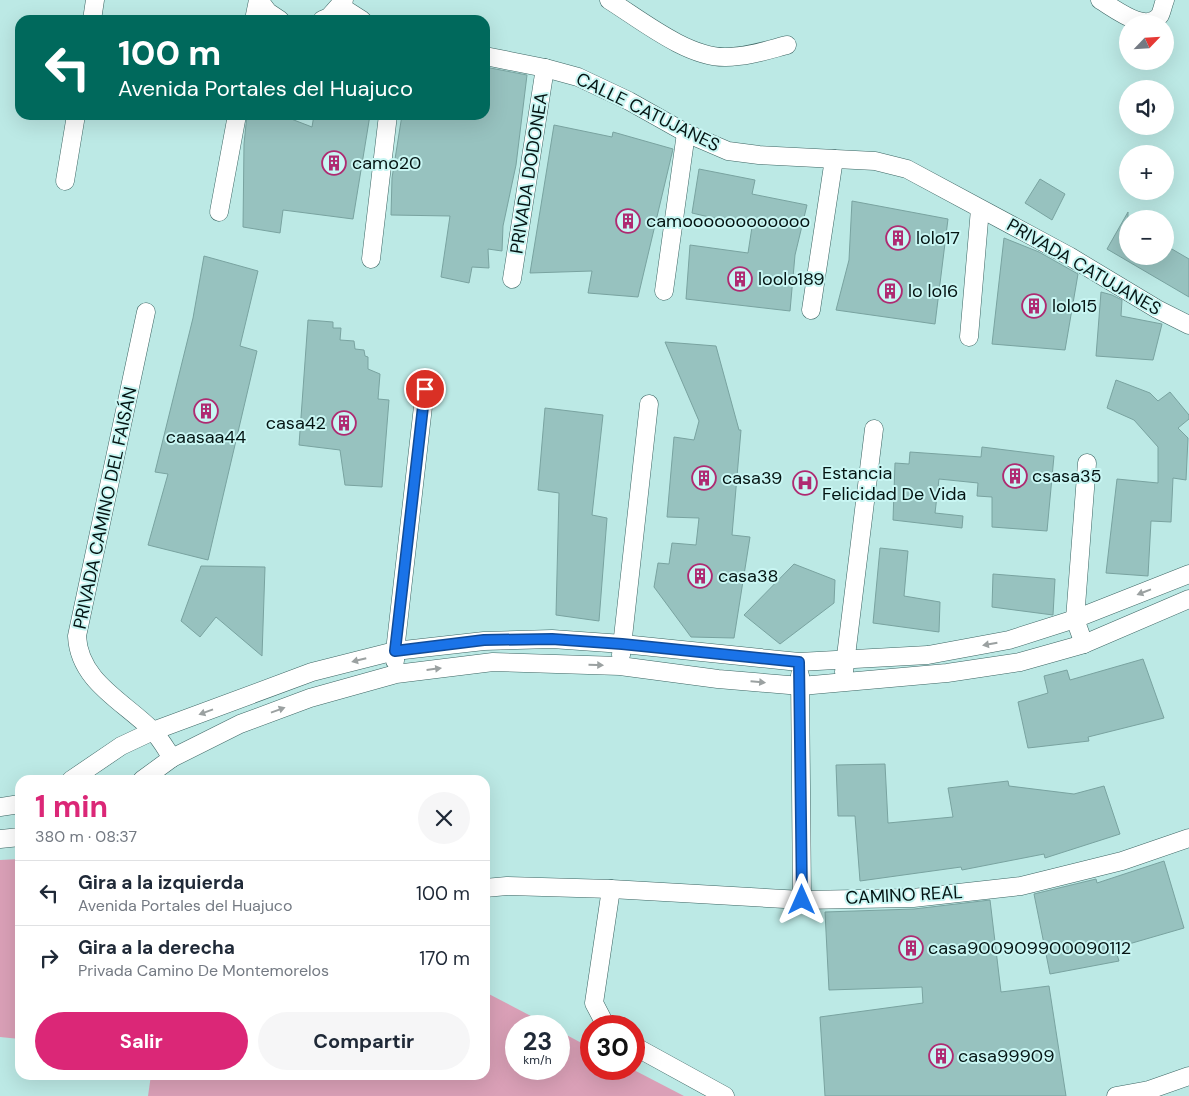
<!DOCTYPE html>
<html lang="es">
<meta charset="utf-8">
<style>
body{margin:0;font-family:"DM Sans",sans-serif;background:#f6f6f7;color:#1f2937;height:100vh;display:flex;flex-direction:column;font-size:19px;white-space:nowrap}
*{box-sizing:border-box;margin:0}
p{font-size:16px;color:#747a83}
.icon{flex:none;width:28px;height:28px;fill:none;stroke:currentColor;stroke-width:2;stroke-linecap:round;stroke-linejoin:round}
.map{position:relative;flex:1;overflow:hidden}
.side{position:absolute;left:15px;top:775px;width:475px;height:305px;display:flex;flex-direction:column;background:#fff;border-radius:15px;box-shadow:0 5px 20px #0002}
.side>*{flex:none}
.top-card{position:absolute;left:15px;top:15px;width:475px;height:105px;border-radius:15px;box-shadow:0 5px 20px #0002;background:#00695c;color:#fff;overflow:hidden}
.needle{width:32px;rotate:65deg}
.fabs{position:absolute;left:1119px;top:15px;display:grid;gap:10px}
.fabs a{display:grid;place-items:center;width:55px;height:55px;border-radius:50%;background:#fff;box-shadow:0 5px 20px #0002;font-size:25px}
.speed{position:absolute;left:505px;top:1015px;display:flex;gap:10px;font-size:25px;font-weight:700;text-align:center}
.speed>*{display:grid;place-content:center;width:65px;height:65px;border-radius:50%;background:#fff;box-shadow:0 5px 20px #0002;line-height:1}
.speed small{font-size:12px;font-weight:400}
.speed .limit{border:8px solid #d22;background:#fff;color:#111}
.pin{position:absolute;display:grid;place-items:center;width:42px;height:42px;color:#fff;margin:-21px;border:2px solid #fff;border-radius:50%;box-shadow:0 1px 5px #0007}
.me{position:absolute;width:55px;margin:-28px;rotate:0deg;stroke-linejoin:round;filter:drop-shadow(0 0 4px #0008)}
.turn{display:flex;align-items:center;gap:18px;height:105px;padding:0 20px;font-size:22px}
.turn .icon{width:65px;height:65px;stroke-width:2.5}
.turn b{display:block;font-size:35px;line-height:42px}
.round{display:grid;place-items:center;flex:none;width:52px;height:52px;border-radius:26px;background:#f6f6f7}
.headline{display:flex;align-items:center;justify-content:space-between;height:85px;padding:0 20px}
h1{font-size:30px;font-weight:700;line-height:38px;color:#db2777}
.button{display:flex;gap:10px;margin-top:auto;padding:10px 20px}
.button a{flex:1;height:58px;border-radius:30px;background:#db2777;color:#fff;font-size:20px;font-weight:700;line-height:58px;text-align:center}
.button a+a{background:#f6f6f7;color:#1f2937}
ul{padding:0;list-style:none}
li{display:flex;align-items:center;gap:15px;height:65px;padding:0 20px;border-top:1px solid #e0e1e3}
li div{flex:1}
li b{display:block;font-size:19px}
li em{font-style:normal}
.map>svg:first-child{display:block}
.green{fill:#daa0b7}
.building{fill:#97c2bf;stroke:#79a3a0}
.lines{fill:none;stroke-linecap:round;stroke-linejoin:round}
.minor-casing{stroke:#3c6563;stroke-width:19}
.minor{stroke:#fff;stroke-width:18}
.oneway{fill:#9ba1a1}
.route-casing{stroke:#114b97;stroke-width:12}
.route{stroke:#1a73e8;stroke-width:9}
.labels{text-anchor:middle;dominant-baseline:central;stroke-width:4;stroke-linejoin:round;paint-order:stroke}
.street-label{font-size:18px;fill:#041413;stroke:#c9f6f3}
.poi-label{font-size:18px;fill:#041413;stroke:#c9f6f3;text-anchor:start}
</style>
<div class="map">
<svg width="1189" height="1096" viewBox="0 0 1189 1096">
<rect width="100%" height="100%" fill="#bce9e5"/>
<g class="green">
<polygon points="20,859 20,1039 0,1037 0,860"/>
<polygon points="485,992 550,1026 516,1026 516,1069 559,1069 559,1031 591,1048 591,1069 632,1069 684,1096 148,1096 151,1075 485,1075"/>
</g>
<g class="building">
<polygon points="485,67 527,75 516,165 503,226 502,251 488,249 489,268 472,267 469,283 441,277 450,216 391,215 392,178 402,115 485,115"/>
<polygon points="247,115 287,115 286,117 312,127 314,115 370,115 353,219 283,210 280,233 243,227 244,144"/>
<polygon points="554,125 612,137 613,132 673,149 638,297 588,293 592,271 530,273"/>
<polygon points="699,169 755,180 752,194 807,205 795,255 790,311 686,299 690,245 748,253 752,227 692,213"/>
<polygon points="1040,179 1065,194 1052,220 1025,203"/>
<polygon points="852,201 948,219 935,324 836,310 849,260"/>
<polygon points="1128,212 1128,256 1165,256 1165,245 1189,259 1189,297 1107,249"/>
<polygon points="1004,238 1039,252 1078,274 1065,350 992,344"/>
<polygon points="204,256 258,271 240,346 257,351 208,560 148,545 168,474 155,472 193,318"/>
<polygon points="1101,292 1112,295 1122,300 1121,316 1162,324 1153,360 1096,356"/>
<polygon points="308,320 333,322 333,328 341,328 340,340 354,341 355,349 364,350 365,356 368,357 368,369 380,374 378,399 389,400 382,487 345,485 340,450 299,445"/>
<polygon points="665,342 716,346 739,430 741,430 732,535 750,537 734,638 691,637 654,587 658,563 669,564 672,543 696,545 699,518 667,517 674,437 694,440 699,421"/>
<polygon points="1116,380 1150,393 1158,401 1170,392 1189,415 1189,419 1178,428 1188,438 1186,480 1173,478 1171,522 1151,521 1148,576 1106,573 1117,479 1158,483 1158,447 1134,420 1107,408"/>
<polygon points="545,408 603,415 592,515 607,518 599,621 556,615 559,493 538,490"/>
<polygon points="982,447 1054,456 1047,531 992,527 992,497 977,496 978,483 939,479 935,513 963,516 962,528 893,520 895,463 909,464 910,452 981,457"/>
<polygon points="880,548 908,551 904,596 940,602 939,632 873,623"/>
<polygon points="794,564 835,580 834,603 780,644 744,615"/>
<polygon points="201,566 265,567 262,656 216,617 200,637 181,621"/>
<polygon points="993,574 1055,579 1053,615 992,607"/>
<polygon points="1143,659 1164,718 1088,737 1089,741 1028,748 1018,702 1048,693 1044,676 1067,670 1070,680"/>
<polygon points="885,764 888,823 953,817 948,788 1008,781 1009,786 1074,794 1104,786 1120,834 1045,858 1044,854 962,870 961,867 860,881 855,816 838,816 836,765"/>
<polygon points="1164,861 1184,928 1115,948 1119,961 1050,974 1034,894 1096,879 1097,883"/>
<polygon points="990,900 1001,992 1049,986 1066,1096 825,1096 820,1017 923,1003 922,987 829,990 825,912 914,909"/>
</g>
<g class="lines">
<g class="minor-casing">
<g id="minor">
<polyline points="259,0 268,12 280,20"/>
<path d="M 609,0 C 641,20 688,58 726,57 C 747,57 768,50 787,45"/>
<path d="M 1100,0 C 1114,8 1147,35 1160,15 C 1162,11 1163,5 1165,0"/>
<polyline points="340,6 362,20"/>
<polyline points="92,20 95,0"/>
<polyline points="254,20 258,0"/>
<polyline points="322,20 329,17 344,0"/>
<polyline points="485,56 545,68 578,77 629,101 686,133 728,151 759,155 875,161 907,169 1069,256 1157,309 1189,325"/>
<polyline points="65,181 76,115"/>
<polyline points="219,212 237,115"/>
<polyline points="371,259 388,115"/>
<polyline points="512,279 545,68"/>
<polyline points="664,291 686,133"/>
<polyline points="811,310 834,159"/>
<path d="M 146,312 L 77,636 C 79,681 123,701 152,730 C 160,738 166,749 172,758"/>
<polyline points="969,337 980,209"/>
<polyline points="1084,644 1075,619 1087,463"/>
<polyline points="621,655 649,404"/>
<polyline points="395,661 395,651 425,389"/>
<polyline points="844,672 874,429"/>
<polyline points="800,675 802,900"/>
<polyline points="71,780 121,746 153,731 312,672 395,651 484,641 552,639 623,644 799,662 928,655 1009,640 1075,619 1189,574"/>
<polyline points="142,780 172,758 240,724 310,698 396,674 493,662 620,666 718,679 801,686 947,673 1020,662 1084,644 1189,599"/>
<polyline points="0,807 20,804"/>
<polyline points="0,839 20,837"/>
<polyline points="485,888 507,886 611,889 802,900 913,898 1021,886 1122,861 1189,838"/>
<polyline points="606,1026 594,1003 611,889"/>
<polyline points="634,1046 725,1096"/>
<polyline points="1116,1096 1149,1090 1189,1076"/>
</g>
</g>
<use href="#minor" class="minor"/>
</g>
<defs><path id="oneway-solid" d="M-6-.8H1V-3.2L6.5 0L1 3.2V.8H-6Z" transform="scale(1.25)"/></defs>
<g class="oneway">
<use href="#oneway-solid" transform="translate(1144 592) rotate(159)"/>
<use href="#oneway-solid" transform="translate(990 644) rotate(170)"/>
<use href="#oneway-solid" transform="translate(359 660) rotate(166)"/>
<use href="#oneway-solid" transform="translate(596 665) rotate(1)"/>
<use href="#oneway-solid" transform="translate(434 669) rotate(-7)"/>
<use href="#oneway-solid" transform="translate(758 682) rotate(5)"/>
<use href="#oneway-solid" transform="translate(278 710) rotate(-20)"/>
<use href="#oneway-solid" transform="translate(206 712) rotate(160)"/>
</g>
<g class="lines">
<g class="route-casing">
<polyline id="route" points="425,389 395,651 484,640 552,639 622,644 799,662 802,900"/>
</g>
<use href="#route" class="route"/>
</g>
<defs>
<g id="building-ring" transform="scale(1.25)"><circle r="9.5" fill="#c9f6f3" stroke="#af2a71" stroke-width="1.5"/><path d="M-4-6H4V6H1V3H-1V6H-4ZM-2.5-4.3h1.7v1.8h-1.7ZM.8-4.3h1.7v1.8H.8ZM-2.5-1h1.7V.8h-1.7ZM.8-1h1.7V.8H.8Z" fill="#af2a71"/></g>
<g id="hospital-ring" transform="scale(1.25)"><circle r="9.5" fill="#c9f6f3" stroke="#af2a71" stroke-width="1.5"/><path d="M-5-5h3v3.5h4V-5h3V5h-3V1.5h-4V5h-3Z" fill="#af2a71"/></g>
</defs>
<g fill-rule="evenodd">
<use href="#building-ring" x="334" y="163"/>
<use href="#building-ring" x="628" y="221"/>
<use href="#building-ring" x="898" y="238"/>
<use href="#building-ring" x="740" y="279"/>
<use href="#building-ring" x="890" y="291"/>
<use href="#building-ring" x="1034" y="306"/>
<use href="#building-ring" x="206" y="411"/>
<use href="#building-ring" x="344" y="423"/>
<use href="#building-ring" x="1015" y="476"/>
<use href="#building-ring" x="704" y="478"/>
<use href="#hospital-ring" x="805" y="483"/>
<use href="#building-ring" x="700" y="576"/>
<use href="#building-ring" x="911" y="948"/>
<use href="#building-ring" x="941" y="1056"/>
</g>
<g class="labels">
<g class="street-label">
<text transform="translate(648 112) rotate(26)">CALLE CATUJANES</text>
<text transform="translate(529 173) rotate(-81)">PRIVADA DODONEA</text>
<text transform="translate(1084 267) rotate(30)">PRIVADA CATUJANES</text>
<text transform="translate(105 508) rotate(-78)">PRIVADA CAMINO DEL FAISÁN</text>
<text transform="translate(904 895) rotate(-3)">CAMINO REAL</text>
</g>
<g class="poi-label">
<text x="352" y="163">camo20</text>
<text x="646" y="221">camoooooooooooo</text>
<text x="916" y="238">lolo17</text>
<text x="758" y="279">loolo189</text>
<text x="908" y="291">lo lo16</text>
<text x="1052" y="306">lolo15</text>
<text x="326" y="423" text-anchor="end">casa42</text>
<text x="206" y="437" text-anchor="middle">caasaa44</text>
<text x="822" y="473">Estancia<tspan x="822" dy="21">Felicidad De Vida</tspan></text>
<text x="1032" y="476">csasa35</text>
<text x="722" y="478">casa39</text>
<text x="718" y="576">casa38</text>
<text x="928" y="948">casa900909900090112</text>
<text x="958" y="1056">casa99909</text>
</g>
</g>
</svg>
<div class="fabs">
<a><svg class="needle" viewBox="-14 -14 28 28"><path d="M0-13l5 13h-10z" fill="#e53935"/><path d="M0 13l5-13h-10z" fill="#747a83"/></svg></a>
<a><svg class="icon" aria-label="sound" viewBox="0 0 24 24"><path d="M4 9h4l5-4v14l-5-4H4zM17 9q2 3 0 6"/></svg></a>
<a>+</a>
<a>−</a>
</div>
<div class="speed"><div>23<small>km/h</small></div><div class="limit">30</div></div>
<div class="pin" style="left:425px;top:389px;background:#d93025"><svg class="icon" aria-label="arrive" viewBox="0 0 24 24"><path d="M6 21V4h12l-3 4 3 4H6"/></svg></div>
<svg class="me" style="left:802px;top:900px" viewBox="-20 -20 40 40"><path d="M0-17L14 15 0 8-14 15z" fill="#1a73e8" stroke="#fff" stroke-width="4"/></svg>
<div class="top-card">
<div class="turn"><svg class="icon" aria-label="left" viewBox="0 0 24 24"><path d="M17 20v-9H6M10 6l-5 5 5 5"/></svg><div><b>100 m</b>Avenida Portales del Huajuco</div></div>
</div>
<section class="side">
<div class="headline"><div><h1>1 min</h1><p>380 m · 08:37</p></div><a class="round"><svg class="icon" aria-label="close" viewBox="0 0 24 24"><path d="M6 6l12 12M18 6L6 18"/></svg></a></div>
<ul>
<li><svg class="icon" aria-label="left" viewBox="0 0 24 24"><path d="M17 20v-9H6M10 6l-5 5 5 5"/></svg><div><b>Gira a la izquierda</b><p>Avenida Portales del Huajuco</p></div><em>100 m</em></li>
<li><svg class="icon" aria-label="right" viewBox="0 0 24 24"><path d="M7 20v-9h11M14 6l5 5-5 5"/></svg><div><b>Gira a la derecha</b><p>Privada Camino De Montemorelos</p></div><em>170 m</em></li>
</ul>
<div class="button"><a>Salir</a><a>Compartir</a></div>
</section>
</div>
